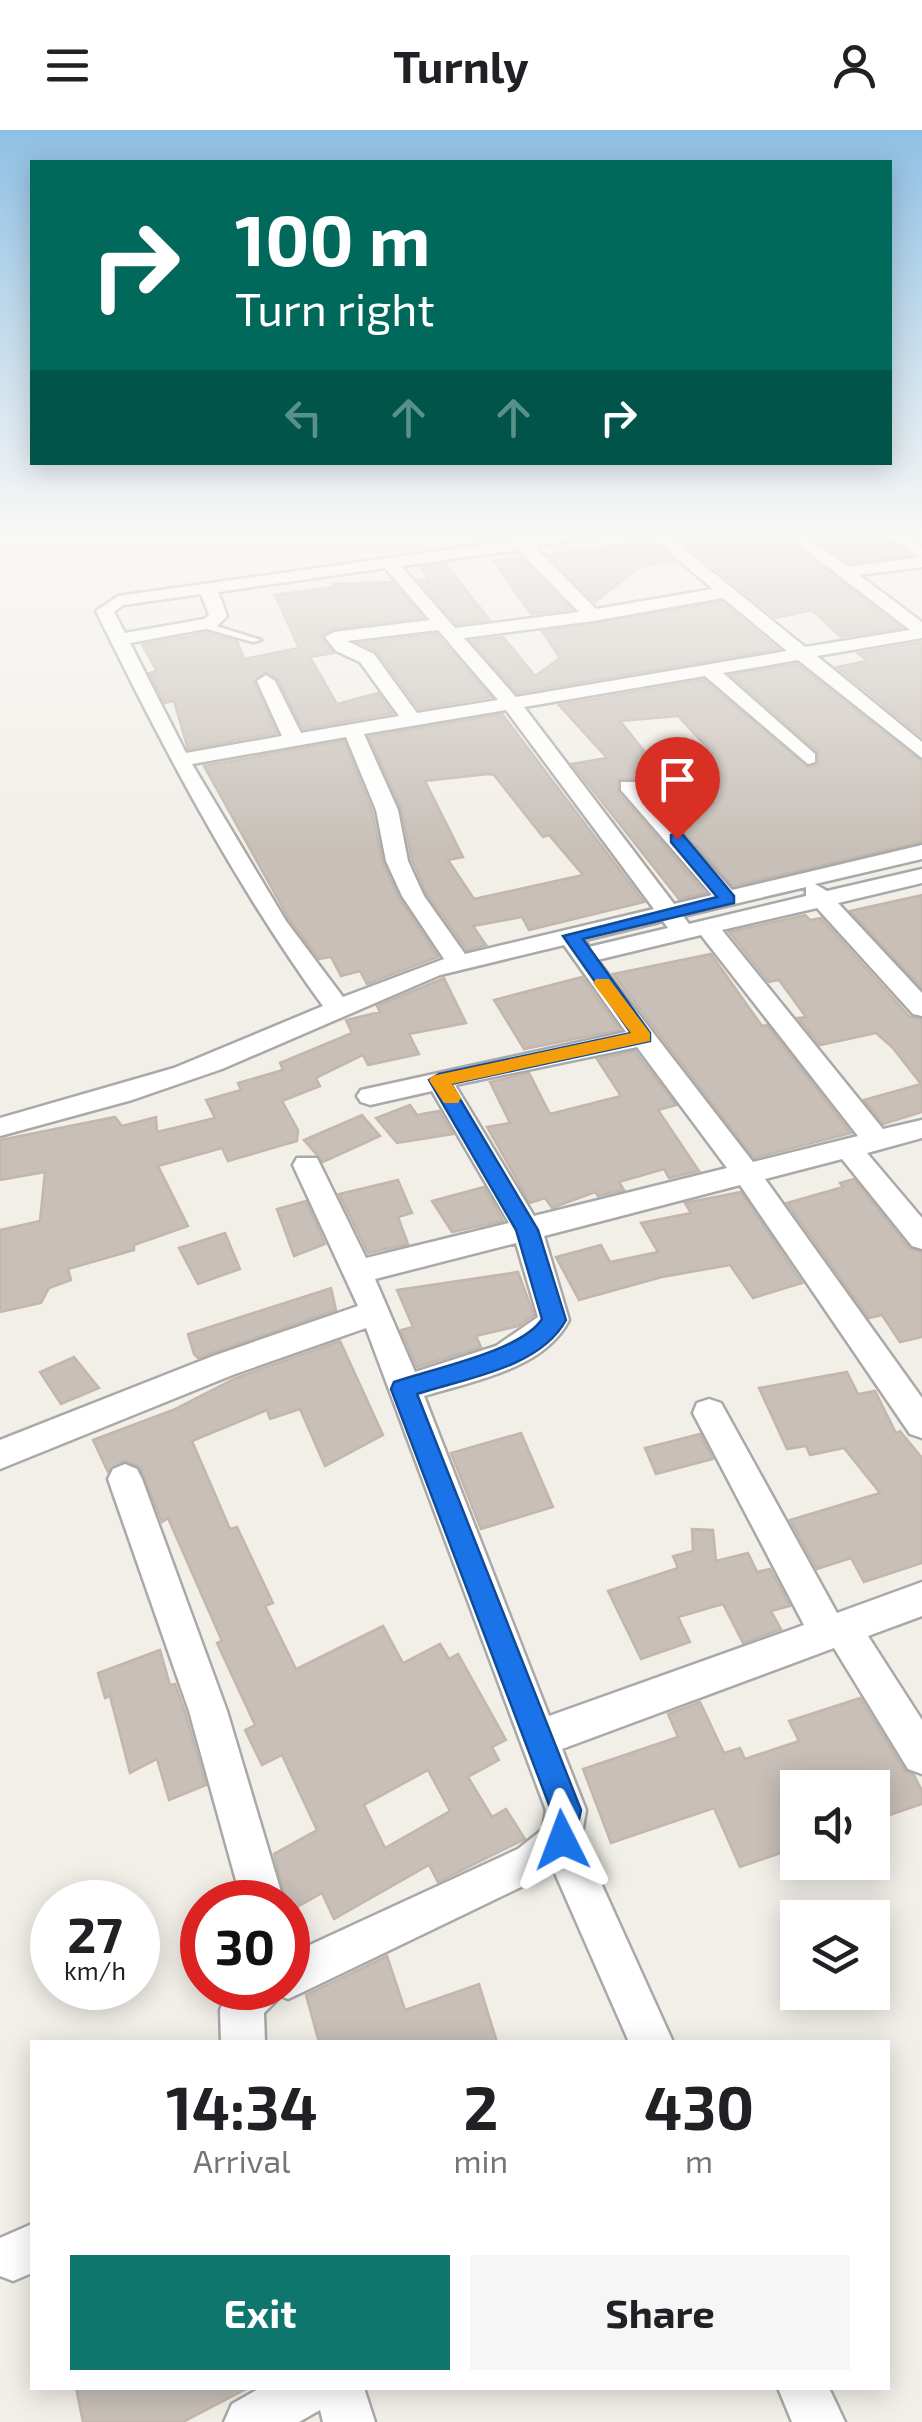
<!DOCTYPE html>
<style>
body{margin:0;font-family:"Exo 2",sans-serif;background:#f6f6f6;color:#202124;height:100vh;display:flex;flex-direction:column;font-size:38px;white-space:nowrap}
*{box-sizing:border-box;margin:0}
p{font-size:32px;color:#757577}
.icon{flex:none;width:55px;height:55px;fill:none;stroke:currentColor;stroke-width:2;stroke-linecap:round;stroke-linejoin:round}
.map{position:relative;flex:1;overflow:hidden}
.side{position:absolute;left:30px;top:1910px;width:860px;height:350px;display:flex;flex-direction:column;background:#fff;border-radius:0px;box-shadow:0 5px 25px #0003}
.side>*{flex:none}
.guide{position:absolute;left:30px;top:30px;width:862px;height:305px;border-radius:0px;box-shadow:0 5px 25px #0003;background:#00695c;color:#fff;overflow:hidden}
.fabs{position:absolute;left:780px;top:1640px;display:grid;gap:20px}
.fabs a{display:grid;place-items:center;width:110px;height:110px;border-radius:0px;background:#fff;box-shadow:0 5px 25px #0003;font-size:50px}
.speed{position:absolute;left:30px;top:1750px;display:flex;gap:20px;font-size:50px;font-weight:700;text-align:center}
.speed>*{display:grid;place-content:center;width:130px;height:130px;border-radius:50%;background:#fff;box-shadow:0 5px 25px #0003;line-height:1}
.speed small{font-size:25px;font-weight:400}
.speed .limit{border:15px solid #d22;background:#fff;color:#111}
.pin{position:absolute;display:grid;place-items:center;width:85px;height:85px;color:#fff;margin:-102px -42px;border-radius:50% 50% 50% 0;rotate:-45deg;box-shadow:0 0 10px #0007}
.pin .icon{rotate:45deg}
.me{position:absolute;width:110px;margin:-55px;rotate:357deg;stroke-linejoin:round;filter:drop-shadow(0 0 8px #0008)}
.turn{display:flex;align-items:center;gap:35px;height:210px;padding:0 40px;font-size:45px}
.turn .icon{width:130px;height:130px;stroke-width:2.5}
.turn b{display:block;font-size:70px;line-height:85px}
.lanes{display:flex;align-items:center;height:95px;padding:0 40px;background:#0003;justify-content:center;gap:50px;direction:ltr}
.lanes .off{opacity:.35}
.eta{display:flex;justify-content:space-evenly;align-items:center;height:170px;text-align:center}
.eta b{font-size:60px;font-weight:700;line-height:70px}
.primary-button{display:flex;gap:20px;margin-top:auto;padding:20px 40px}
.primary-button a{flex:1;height:115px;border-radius:0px;background:#0f766e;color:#fff;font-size:40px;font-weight:700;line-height:115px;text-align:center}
.primary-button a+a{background:#f6f6f6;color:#202124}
header{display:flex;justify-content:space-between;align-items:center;height:130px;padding:0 40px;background:#fff;font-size:45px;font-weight:700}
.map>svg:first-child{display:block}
.building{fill:#c7bfb8;stroke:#c4b6ab;stroke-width:2.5;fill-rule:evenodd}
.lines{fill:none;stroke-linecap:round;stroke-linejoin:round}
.lane-casing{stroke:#a9a9a9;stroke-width:5}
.street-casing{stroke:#a9a9a9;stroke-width:5}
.lane{fill:#fff;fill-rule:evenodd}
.street{fill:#fff;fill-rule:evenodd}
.route{fill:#1a73e8;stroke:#114b97;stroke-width:2.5}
.slow{fill:#f59e0b}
</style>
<header><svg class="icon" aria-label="menu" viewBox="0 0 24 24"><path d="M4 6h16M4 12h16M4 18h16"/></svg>Turnly<svg class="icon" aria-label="person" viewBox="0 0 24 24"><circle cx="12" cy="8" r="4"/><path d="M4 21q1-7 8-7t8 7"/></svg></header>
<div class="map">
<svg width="922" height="2292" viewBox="0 0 922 2292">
<rect width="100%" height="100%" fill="#f2efe9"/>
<g class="building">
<polygon points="727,401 777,401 901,498 841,507 812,480 776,488 675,406"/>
<polygon points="805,401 876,401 910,425 849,433"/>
<polygon points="650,411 674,431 639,437 595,472 548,425"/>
<polygon points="518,429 521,429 571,479 531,484 494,431"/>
<polygon points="445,434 490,490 456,494 419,450 429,450 420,437"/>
<polygon points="392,452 423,487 332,499 321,506 333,523 310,527 337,574 378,563 392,583 303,599 278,549 264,542 254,553 277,603 188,619 174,571 165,573 149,543 157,541 142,515 206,503 237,511 244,529 299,518 275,465 334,457 332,454"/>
<polygon points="722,472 778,519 517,563 471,511 503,507 535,546 560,528 542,501"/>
<polygon points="436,504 491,567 419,579 377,522 360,513"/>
<polygon points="922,512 922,607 837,537 867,531 858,523"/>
<path d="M 797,534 L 922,632 L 922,712 L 733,756 L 638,650 L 618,649 L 618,662 L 705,763 L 679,769 L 572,634 L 607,628 L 559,575 L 704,550 L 809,638 L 818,634 L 817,621 L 731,545 ZM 678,586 L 712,623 L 654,633 L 620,591 Z"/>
<path d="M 502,584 L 644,772 L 529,800 L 522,787 L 473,796 L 486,815 L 467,820 L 427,764 L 412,730 L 401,678 L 369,607 ZM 488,644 L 494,645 L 543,707 L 549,705 L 583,745 L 474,769 L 448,730 L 463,727 L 425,651 Z"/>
<polygon points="344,611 372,681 383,733 399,768 438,827 367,854 360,841 341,846 331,827 319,829 289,789 204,636"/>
<polygon points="922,765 922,858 850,781"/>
<polygon points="805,785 810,790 821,788 910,887 922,889 922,982 883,994 864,970 921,954 892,917 876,903 820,915 798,888 806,887 779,850 769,852 729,802"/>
<polygon points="711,824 762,896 767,895 851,1003 754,1028 613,844"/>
<polygon points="582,847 620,900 524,919 494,870"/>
<polygon points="444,848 466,893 409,904 419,924 368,935 363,925 316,948 320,956 282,971 298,1000 297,1011 228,1031 222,1018 158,1036 188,1096 134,1115 134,1120 68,1139 71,1150 49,1158 41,1173 0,1182 0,1100 40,1091 45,1042 0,1050 0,1010 115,987 122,996 156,987 157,1002 215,988 206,970 241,960 238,953 283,940 280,933 352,903 346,890 380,882 377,876"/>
<polygon points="635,921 676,975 658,980 699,1041 669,1048 664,1039 619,1052 624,1060 598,1066 595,1062 552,1078 545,1068 530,1073 487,997 510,993 490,952 529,943 550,984 621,966 597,929"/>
<polygon points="410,975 417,985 439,981 453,1004 397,1013 376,988"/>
<polygon points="362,985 380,1006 323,1032 304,1010"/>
<polygon points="854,1049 909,1118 922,1122 922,1207 900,1212 882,1185 869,1188 787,1073 843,1057 840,1053"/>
<polygon points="398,1050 412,1083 398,1087 408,1114 368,1123 339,1064"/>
<polygon points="484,1057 503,1091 452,1102 432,1071"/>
<polygon points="741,1062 802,1153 753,1168 730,1135 662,1147 579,1170 556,1127 601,1115 610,1132 658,1122 641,1093 691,1083 685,1073"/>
<polygon points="306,1071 325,1114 294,1126 277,1079"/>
<polygon points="225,1103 240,1139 198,1154 179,1118"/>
<polygon points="518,1142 534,1185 518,1196 476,1206 481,1217 417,1237 401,1200 413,1197 397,1160"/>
<polygon points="331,1158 336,1180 198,1228 194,1224 188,1204"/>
<path d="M 340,1211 L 383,1305 L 325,1336 L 300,1279 L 270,1289 L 267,1280 L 192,1311 L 230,1399 L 237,1397 L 273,1473 L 265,1476 L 296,1539 L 383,1496 L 403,1533 L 440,1514 L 449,1529 L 458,1524 L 506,1610 L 492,1617 L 499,1630 L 468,1647 L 492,1687 L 506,1679 L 525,1709 L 438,1752 L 429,1735 L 334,1789 L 322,1763 L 288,1782 L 274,1724 L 317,1700 L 282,1625 L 262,1635 L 245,1600 L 255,1595 L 217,1513 L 222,1511 L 168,1388 L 162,1392 L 140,1337 L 124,1331 L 108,1342 L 93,1310 L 173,1280 L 236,1248 ZM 428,1640 L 450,1681 L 385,1718 L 364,1675 Z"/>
<polygon points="74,1227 99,1258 61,1274 40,1242"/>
<polygon points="847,1242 858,1264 875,1261 896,1303 900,1301 922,1328 922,1433 864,1452 851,1428 817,1439 790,1390 880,1363 844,1318 810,1325 806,1316 787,1319 759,1258"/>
<polygon points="521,1303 553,1377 481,1399 451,1323"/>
<polygon points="700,1304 713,1329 656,1344 645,1318"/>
<polygon points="692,1399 713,1400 716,1431 748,1423 757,1442 770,1439 790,1476 771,1481 781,1499 743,1513 723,1474 678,1487 690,1512 641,1529 608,1461 678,1438 673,1426 693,1421"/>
<polygon points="160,1520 170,1555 175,1554 185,1582 206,1655 169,1670 157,1629 130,1643 110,1566 105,1568 98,1543"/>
<polygon points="860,1568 905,1641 914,1645 922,1661 922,1674 872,1691 872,1658 798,1658 798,1717 740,1737 714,1678 611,1713 583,1639 678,1607 668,1584 700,1572 724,1623 740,1618 745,1629 799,1611 789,1591"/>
<polygon points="387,1826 405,1880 479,1854 497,1912 319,1912 306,1865"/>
<polygon points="76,2258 248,2258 183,2292 83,2292"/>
</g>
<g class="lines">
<g class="lane-casing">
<polygon id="lane" points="200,493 206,493 261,510 253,512 200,497"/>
</g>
<g class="street-casing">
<g id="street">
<path d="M 581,401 L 624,401 L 535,417 L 596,479 L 713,459 L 644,401 L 662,401 L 805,517 L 910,500 L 781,401 L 799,401 L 848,437 L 920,427 L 880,401 L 899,401 L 922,416 L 922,437 L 859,445 L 922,492 L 922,508 L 817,526 L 922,612 L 922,628 L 798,530 L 723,543 L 815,624 L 815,632 L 808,634 L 705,546 L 524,577 L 674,774 L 712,765 L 621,660 L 621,652 L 635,652 L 732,760 L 922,715 L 922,729 L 815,754 L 827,761 L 922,739 L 922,753 L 838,773 L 922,863 L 922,886 L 913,884 L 817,778 L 722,800 L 883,999 L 922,990 L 922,1008 L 867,1023 L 922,1088 L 922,1119 L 912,1116 L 842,1029 L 765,1049 L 922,1268 L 922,1308 L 910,1304 L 740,1055 L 544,1106 L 569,1190 C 544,1239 473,1251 424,1266 L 549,1586 L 804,1495 L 693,1283 L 697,1273 L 709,1269 L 721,1273 L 837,1483 L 922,1452 L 922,1486 L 868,1506 L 922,1590 L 922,1644 L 908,1639 L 834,1518 L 562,1619 L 586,1680 L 581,1709 L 673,1912 L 629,1912 L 554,1741 L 303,1862 L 288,1869 L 281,1866 L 264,1883 L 265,1912 L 221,1912 L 220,1880 L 229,1858 L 288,1858 L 288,1825 L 518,1719 L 543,1699 L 546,1680 L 366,1198 L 235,1244 L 0,1339 L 0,1310 L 213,1226 L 358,1176 L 293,1035 L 297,1028 L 317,1028 L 366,1128 L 509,1093 L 432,961 L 370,975 L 361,972 L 357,966 L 361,960 L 626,902 L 564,815 L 440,845 L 222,939 L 132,970 L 0,1006 L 0,988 L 174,938 L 323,876 C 233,752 163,618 96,481 L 118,466 ZM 518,420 L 579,482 L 455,498 L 401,436 ZM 385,438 L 430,490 L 334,502 L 325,507 L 336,521 L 360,532 L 399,586 L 301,603 L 275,551 L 266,545 L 257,551 L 282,606 L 186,623 L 130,513 L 216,497 L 227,486 L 218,462 ZM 201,464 L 209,485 L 204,489 L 125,503 L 114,482 L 123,475 ZM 723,468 L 787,521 L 516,567 L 464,508 L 593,491 ZM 438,500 L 498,570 L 417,583 L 374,524 L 347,511 ZM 506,580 L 654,779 L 465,824 L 424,766 L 408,731 L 398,680 L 364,604 ZM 346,607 L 376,680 L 386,731 L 402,766 L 444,829 L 343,867 L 286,791 L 192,634 ZM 806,757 L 806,766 L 689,794 L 683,786 ZM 663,791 L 668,798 L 589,817 L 585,810 ZM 701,805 L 858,1006 L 753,1032 L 597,830 ZM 637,917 L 727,1038 L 534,1086 L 455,955 ZM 516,1113 L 538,1187 L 496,1216 L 415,1242 L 375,1149 Z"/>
<polygon points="125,1334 137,1339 142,1349 227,1581 284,1772 242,1772 189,1581 108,1349 113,1339"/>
<polygon points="32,2094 32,2143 13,2151 0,2146 0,2108"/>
<polygon points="260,2258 364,2258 375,2292 323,2292 320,2280 299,2292 224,2292 232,2274"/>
<polygon points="778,2258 829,2258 845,2292 792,2292"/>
</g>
</g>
<use href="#lane" class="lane"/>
<use href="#street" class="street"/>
</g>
<linearGradient id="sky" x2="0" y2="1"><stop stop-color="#8fc0e4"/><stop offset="0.56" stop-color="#f9f8f5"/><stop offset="1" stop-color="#f9f8f5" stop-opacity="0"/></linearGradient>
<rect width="922" height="722" fill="url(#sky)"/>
<path class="route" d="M 671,705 L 683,705 L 734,766 L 734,773 L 583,809 L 650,903 L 650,911 L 451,954 L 538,1100 L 566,1190 C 540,1238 466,1248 417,1264 L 581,1680 L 572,1721 L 562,1726 L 551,1721 L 546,1710 L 551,1680 L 391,1259 L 394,1252 C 431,1239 522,1221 542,1189 L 516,1100 L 429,950 L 439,944 L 631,903 L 563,806 L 717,767 L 671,712 Z"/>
<polygon class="slow" points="596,849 609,849 650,903 650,911 452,954 461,968 458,973 444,973 429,950 432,946 631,903 593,853"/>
</svg>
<div class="fabs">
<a><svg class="icon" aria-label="sound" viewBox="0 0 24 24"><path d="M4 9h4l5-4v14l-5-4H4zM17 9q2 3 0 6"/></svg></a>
<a><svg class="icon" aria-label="layers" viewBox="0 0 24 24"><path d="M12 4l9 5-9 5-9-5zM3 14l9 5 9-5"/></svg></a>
</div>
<div class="speed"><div>27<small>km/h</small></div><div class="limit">30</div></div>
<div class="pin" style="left:677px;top:709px;background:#d93025"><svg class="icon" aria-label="arrive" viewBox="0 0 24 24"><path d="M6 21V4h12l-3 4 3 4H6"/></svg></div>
<svg class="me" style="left:562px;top:1710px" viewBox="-20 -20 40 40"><path d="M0-17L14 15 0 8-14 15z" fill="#1a73e8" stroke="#fff" stroke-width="4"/></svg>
<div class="guide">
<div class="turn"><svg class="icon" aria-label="right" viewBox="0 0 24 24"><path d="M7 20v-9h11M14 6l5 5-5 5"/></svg><div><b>100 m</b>Turn right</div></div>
<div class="lanes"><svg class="icon off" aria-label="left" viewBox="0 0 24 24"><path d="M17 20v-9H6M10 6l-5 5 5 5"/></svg><svg class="icon off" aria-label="ahead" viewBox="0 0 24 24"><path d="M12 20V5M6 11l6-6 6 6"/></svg><svg class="icon off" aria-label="ahead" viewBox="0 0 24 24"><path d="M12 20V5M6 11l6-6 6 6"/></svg><svg class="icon" aria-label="right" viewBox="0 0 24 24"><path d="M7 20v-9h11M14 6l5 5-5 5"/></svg></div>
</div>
<section class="side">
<div class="eta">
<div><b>14:34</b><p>Arrival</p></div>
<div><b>2</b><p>min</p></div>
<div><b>430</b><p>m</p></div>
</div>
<div class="primary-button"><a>Exit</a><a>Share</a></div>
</section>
</div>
